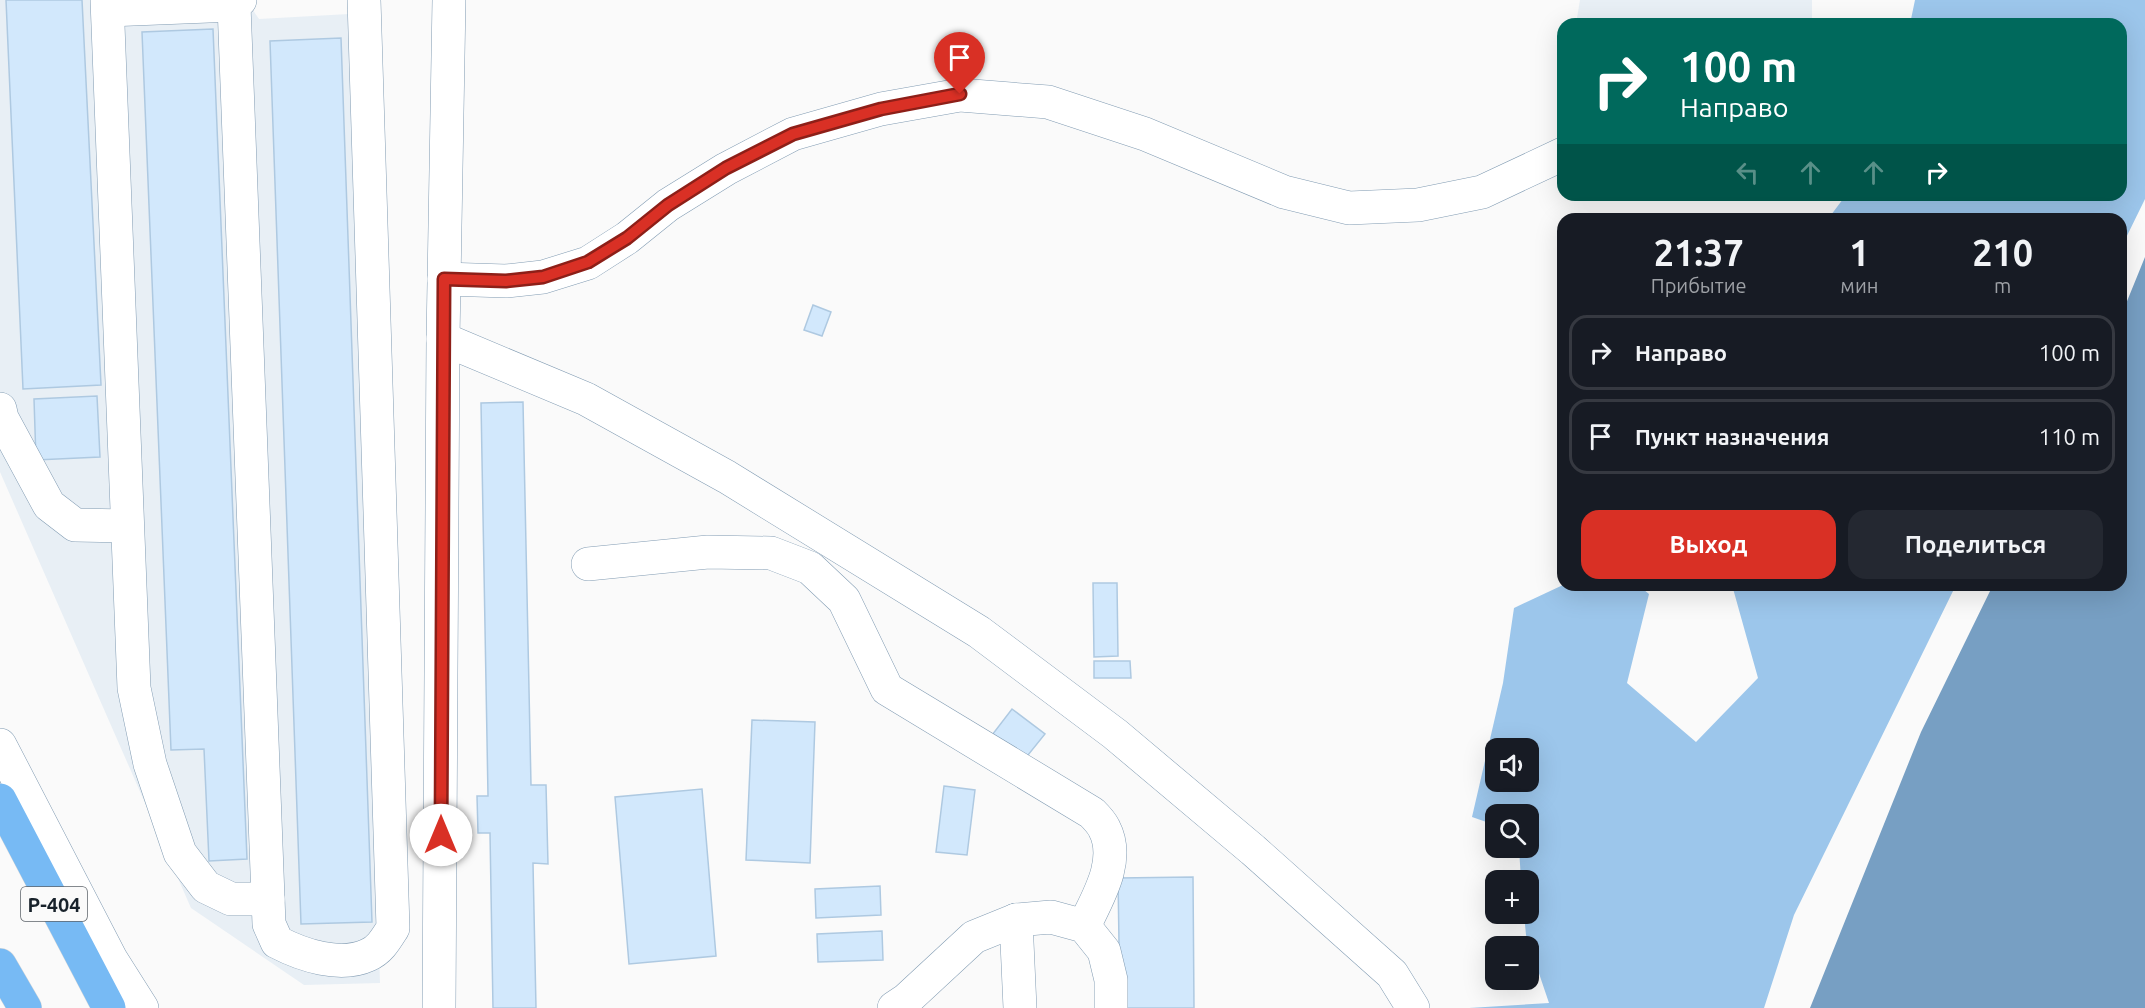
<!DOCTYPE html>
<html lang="ru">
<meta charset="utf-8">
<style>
body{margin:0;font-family:Ubuntu,sans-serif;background:#242831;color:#f1f3f6;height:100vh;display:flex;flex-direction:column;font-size:22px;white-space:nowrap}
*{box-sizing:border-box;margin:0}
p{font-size:20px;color:#9ea1a6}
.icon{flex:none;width:33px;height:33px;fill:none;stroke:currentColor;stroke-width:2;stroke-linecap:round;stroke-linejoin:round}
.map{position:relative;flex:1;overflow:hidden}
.details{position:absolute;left:1557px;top:213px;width:570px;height:378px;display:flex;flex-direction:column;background:#171b24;border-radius:18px;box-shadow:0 6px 24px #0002}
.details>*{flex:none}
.guide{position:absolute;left:1557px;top:18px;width:570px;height:183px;border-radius:18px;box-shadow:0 6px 24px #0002;background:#00695c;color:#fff;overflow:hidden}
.tools{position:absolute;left:1485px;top:738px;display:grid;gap:12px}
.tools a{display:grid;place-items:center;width:54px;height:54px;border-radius:12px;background:#171b24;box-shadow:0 6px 24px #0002;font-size:30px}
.pin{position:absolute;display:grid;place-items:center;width:51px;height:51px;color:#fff;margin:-62px -26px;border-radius:50% 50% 50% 0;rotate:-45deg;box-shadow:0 0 6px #0007}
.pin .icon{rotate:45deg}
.me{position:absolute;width:66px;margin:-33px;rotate:0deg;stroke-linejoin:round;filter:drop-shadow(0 0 4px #0008)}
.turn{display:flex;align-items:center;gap:21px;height:126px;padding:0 24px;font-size:27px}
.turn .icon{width:78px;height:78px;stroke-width:2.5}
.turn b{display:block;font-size:42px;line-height:51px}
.lanes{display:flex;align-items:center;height:57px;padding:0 24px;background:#0003;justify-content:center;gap:30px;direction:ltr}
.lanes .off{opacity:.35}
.eta{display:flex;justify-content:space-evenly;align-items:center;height:102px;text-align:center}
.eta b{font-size:36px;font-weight:700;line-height:42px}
.action{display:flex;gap:12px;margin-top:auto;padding:12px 24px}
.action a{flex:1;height:69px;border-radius:18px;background:#d93025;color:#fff;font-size:24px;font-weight:700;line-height:69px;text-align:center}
.action a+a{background:#242831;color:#f1f3f6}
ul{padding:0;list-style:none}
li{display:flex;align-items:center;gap:18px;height:75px;margin:0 12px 9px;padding:0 12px;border:3px solid #363941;border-radius:18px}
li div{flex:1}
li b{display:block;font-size:22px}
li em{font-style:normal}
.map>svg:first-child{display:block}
.built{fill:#e8eff5}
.forest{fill:#9cc6eb;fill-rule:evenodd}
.water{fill:#779fc3}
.building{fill:#d2e8fc;stroke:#aec9e1;stroke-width:1.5}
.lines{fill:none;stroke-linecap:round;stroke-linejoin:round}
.minor-casing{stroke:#829cb3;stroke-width:34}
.highway-casing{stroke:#d5d7d9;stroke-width:34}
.minor{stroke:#fff;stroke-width:33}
.highway{stroke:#77baf4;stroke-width:33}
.route-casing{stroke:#8d1f18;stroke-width:15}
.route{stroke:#d93025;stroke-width:10}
.labels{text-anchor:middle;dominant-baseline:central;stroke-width:5;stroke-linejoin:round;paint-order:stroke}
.shield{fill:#fafafa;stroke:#5c6369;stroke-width:1.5}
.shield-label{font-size:20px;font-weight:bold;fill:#18222b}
</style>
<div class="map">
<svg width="2145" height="1008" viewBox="0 0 2145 1008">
<rect width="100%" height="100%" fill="#fafafa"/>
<g class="built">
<polygon points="0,0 246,0 259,19 349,14 380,983 304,985 191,908 0,472"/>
<polygon points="1580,0 1812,0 1812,24 1576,24"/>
</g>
<g class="forest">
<polygon points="1915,0 2145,0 2145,199 2121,248 2121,219 1828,219 1846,195 2121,195 2121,24 1910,24"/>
<path d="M 1563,585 L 1638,585 L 1649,594 L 1627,683 L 1696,742 L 1758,678 L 1732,585 L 1956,585 L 1794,915 L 1764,1008 L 1469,1008 L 1549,1003 L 1526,935 L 1524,914 L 1528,914 L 1528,880 L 1521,880 L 1519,848 L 1528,848 L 1528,814 L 1496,814 L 1495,825 L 1472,817 L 1503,683 L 1514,608 ZM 1496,748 L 1528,748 L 1528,782 L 1496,782 Z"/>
</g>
<polygon class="water" points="2145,257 2145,1008 1810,1008 1921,732 1993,585 2121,585 2121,316"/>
<g class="building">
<polygon points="6,0 82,0 101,385 23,389"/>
<polygon points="213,29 247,859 209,861 204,749 171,750 142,32"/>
<polygon points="341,38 372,922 301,924 270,41"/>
<polygon points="813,305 831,312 822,336 804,330"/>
<polygon points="97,396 100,457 36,460 34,399"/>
<polygon points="523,402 531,785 546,785 548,864 533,863 536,1008 493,1008 490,833 478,833 477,796 488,796 481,403"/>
<polygon points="1093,583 1117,583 1118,656 1094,657"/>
<polygon points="1094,661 1130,661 1131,678 1094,678"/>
<polygon points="1012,709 1045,734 1024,760 992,735"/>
<polygon points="752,720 815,722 810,863 746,860"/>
<polygon points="944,786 975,790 967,855 936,852"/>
<polygon points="702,789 716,956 629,964 615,797"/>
<polygon points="1193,877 1194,1008 1120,1008 1118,878"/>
<polygon points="880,886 881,915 816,918 815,889"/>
<polygon points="882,931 883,960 818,962 817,934"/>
</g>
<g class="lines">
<g class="minor-casing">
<g id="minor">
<polyline points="107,0 134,688 150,764 180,853 206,887 231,899 268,899"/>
<path d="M 240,0 L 234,5 L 269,924 L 277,942 C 302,955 340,968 368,955 C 380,950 386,939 393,928 L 364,0"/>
<polyline points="108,10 234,5"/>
<polyline points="444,279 506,281 543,277 588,263 627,238 668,205 726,169 793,134 881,109 960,95 1048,102 1145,134 1284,192 1349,208 1418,205 1482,192 1563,154"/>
<polyline points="443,339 586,399 727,477 979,632 1115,734 1253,850 1392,974 1413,1008"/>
<polyline points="0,409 2,418 49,505 75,525 127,526"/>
<path d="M 588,564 L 708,552 L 771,553 L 810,568 L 844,600 L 887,689 L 1092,813 C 1096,817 1101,822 1104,828 C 1121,860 1098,897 1084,926"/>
<polyline points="0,745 111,959 142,1008"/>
<polyline points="1016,920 1020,1008"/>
<polyline points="439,1008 443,339 449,0"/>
<polyline points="894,1008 906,1000 974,937 1016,920 1051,917 1084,926 1104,951 1111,980 1111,1008"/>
</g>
</g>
<g class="highway-casing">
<g id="highway">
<polyline points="0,800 109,1008"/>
<polyline points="0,965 25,1008"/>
</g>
</g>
<use href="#minor" class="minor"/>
<use href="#highway" class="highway"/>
</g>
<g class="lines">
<g class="route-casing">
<polyline id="route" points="441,835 444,279 506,281 543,277 588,262 627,238 668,205 726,168 793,134 881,109 960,94"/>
</g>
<use href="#route" class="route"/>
</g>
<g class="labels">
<rect class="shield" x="21" y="887" width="66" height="34" rx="4.5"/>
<g class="shield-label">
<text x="54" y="904">Р-404</text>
</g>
</g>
</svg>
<div class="tools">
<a><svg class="icon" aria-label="sound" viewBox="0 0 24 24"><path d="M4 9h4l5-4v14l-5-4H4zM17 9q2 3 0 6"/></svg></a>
<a><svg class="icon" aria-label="search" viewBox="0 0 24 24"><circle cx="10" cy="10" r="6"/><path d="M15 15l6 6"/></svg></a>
<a>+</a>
<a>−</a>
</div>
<div class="pin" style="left:960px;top:94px;background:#d93025"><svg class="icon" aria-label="arrive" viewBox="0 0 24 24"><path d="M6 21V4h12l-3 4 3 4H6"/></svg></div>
<svg class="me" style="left:441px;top:835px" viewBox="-20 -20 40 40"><circle r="19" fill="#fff"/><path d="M0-13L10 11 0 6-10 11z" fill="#d93025"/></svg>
<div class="guide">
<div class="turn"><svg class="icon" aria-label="right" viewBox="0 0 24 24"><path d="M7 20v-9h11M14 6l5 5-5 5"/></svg><div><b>100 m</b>Направо</div></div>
<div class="lanes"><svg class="icon off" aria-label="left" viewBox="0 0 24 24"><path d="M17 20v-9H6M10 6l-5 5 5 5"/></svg><svg class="icon off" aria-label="ahead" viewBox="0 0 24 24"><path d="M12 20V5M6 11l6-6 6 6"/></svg><svg class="icon off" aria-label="ahead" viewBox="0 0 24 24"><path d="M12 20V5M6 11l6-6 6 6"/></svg><svg class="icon" aria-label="right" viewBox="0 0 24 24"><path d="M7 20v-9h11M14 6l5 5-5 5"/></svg></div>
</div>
<section class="details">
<div class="eta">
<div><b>21:37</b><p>Прибытие</p></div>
<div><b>1</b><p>мин</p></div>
<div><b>210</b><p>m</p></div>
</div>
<ul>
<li><svg class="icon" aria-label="right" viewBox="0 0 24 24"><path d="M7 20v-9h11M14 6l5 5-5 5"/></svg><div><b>Направо</b></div><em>100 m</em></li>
<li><svg class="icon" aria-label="arrive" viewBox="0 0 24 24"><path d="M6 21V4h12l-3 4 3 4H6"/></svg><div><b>Пункт назначения</b></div><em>110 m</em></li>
</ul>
<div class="action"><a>Выход</a><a>Поделиться</a></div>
</section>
</div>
